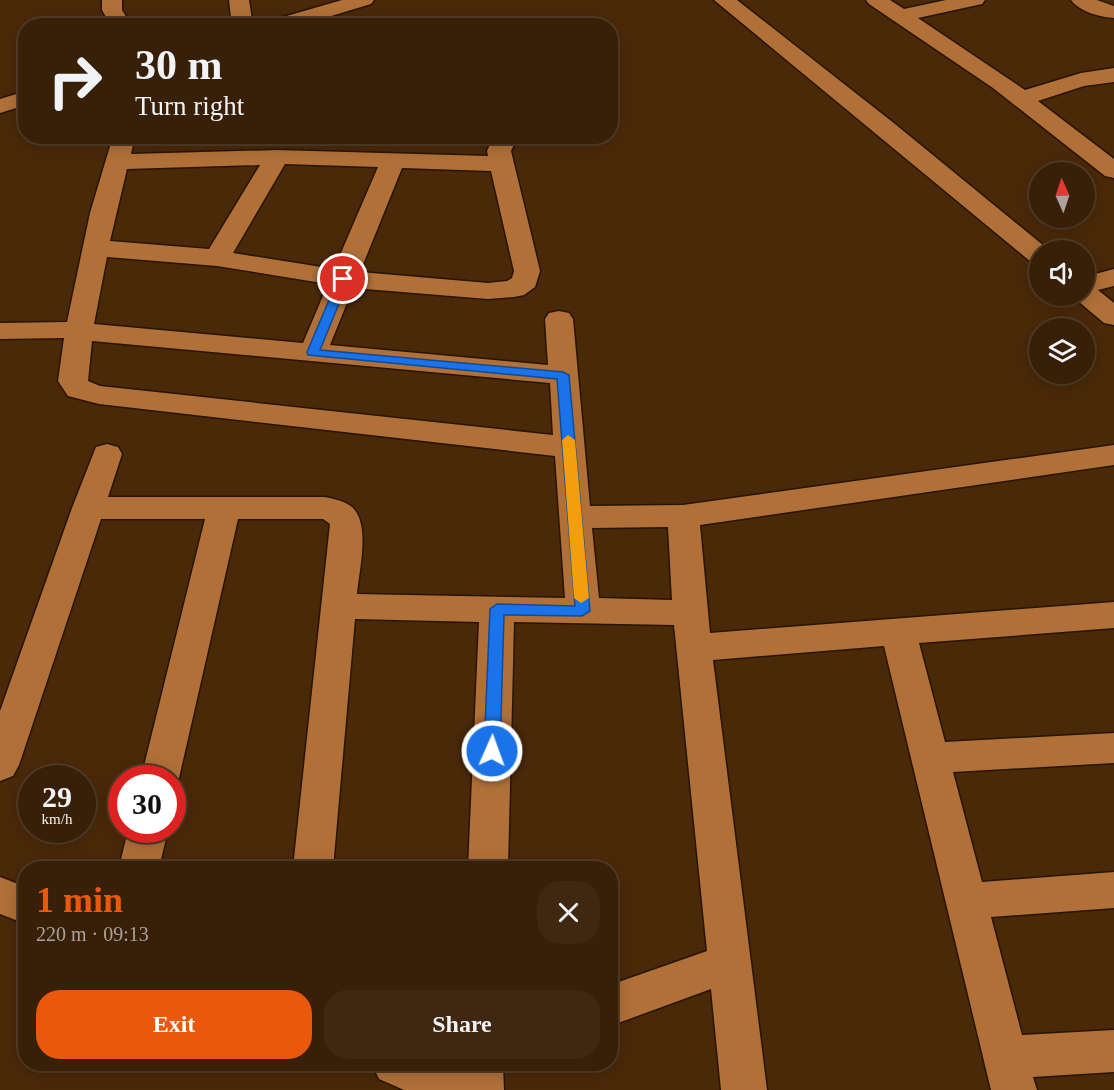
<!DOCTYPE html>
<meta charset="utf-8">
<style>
body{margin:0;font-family:"Times New Roman",serif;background:#3f2711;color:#f1f3f6;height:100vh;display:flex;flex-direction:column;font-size:22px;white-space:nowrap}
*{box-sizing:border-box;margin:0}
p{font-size:20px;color:#aba29b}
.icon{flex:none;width:33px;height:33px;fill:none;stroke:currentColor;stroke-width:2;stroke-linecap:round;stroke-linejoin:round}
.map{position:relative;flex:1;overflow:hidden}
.details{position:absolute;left:18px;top:861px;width:600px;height:210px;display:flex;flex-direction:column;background:#381f07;border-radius:24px;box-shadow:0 3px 15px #0003,0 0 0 2px #523d28}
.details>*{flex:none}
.top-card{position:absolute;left:18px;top:18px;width:600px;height:126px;border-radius:24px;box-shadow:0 3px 15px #0003,0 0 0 2px #523d28;background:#381f07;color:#f1f3f6;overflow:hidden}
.needle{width:39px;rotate:357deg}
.tools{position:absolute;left:1029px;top:162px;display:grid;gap:12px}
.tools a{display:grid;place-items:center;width:66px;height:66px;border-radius:50%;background:#381f07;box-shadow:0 3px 15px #0003,0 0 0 2px #523d28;font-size:30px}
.speed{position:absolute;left:18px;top:765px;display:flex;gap:12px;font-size:30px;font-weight:700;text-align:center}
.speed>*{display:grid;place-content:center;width:78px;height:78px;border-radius:50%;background:#381f07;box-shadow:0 3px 15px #0003,0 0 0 2px #523d28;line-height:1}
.speed small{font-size:15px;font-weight:400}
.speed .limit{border:9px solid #d22;background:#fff;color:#111}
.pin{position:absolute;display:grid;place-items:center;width:51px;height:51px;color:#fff;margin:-26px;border:3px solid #fff;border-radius:50%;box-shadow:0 2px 6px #0007}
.me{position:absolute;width:66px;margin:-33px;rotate:2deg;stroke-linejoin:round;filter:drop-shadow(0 0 4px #0008)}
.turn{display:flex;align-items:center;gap:21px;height:126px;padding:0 18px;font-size:27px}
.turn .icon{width:78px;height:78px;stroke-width:2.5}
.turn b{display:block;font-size:42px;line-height:51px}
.round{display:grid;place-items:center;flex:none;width:63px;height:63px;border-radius:24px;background:#3f2711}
.headline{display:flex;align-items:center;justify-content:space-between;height:102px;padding:0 18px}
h1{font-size:36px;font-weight:700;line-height:45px;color:#ea580c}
.button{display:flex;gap:12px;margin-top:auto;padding:12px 18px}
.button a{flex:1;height:69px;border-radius:24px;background:#ea580c;color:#fff;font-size:24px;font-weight:700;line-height:69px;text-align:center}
.button a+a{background:#3f2711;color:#f1f3f6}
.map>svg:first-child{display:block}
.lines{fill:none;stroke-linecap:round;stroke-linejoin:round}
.minor-casing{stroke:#281404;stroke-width:3}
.minor{fill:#b07038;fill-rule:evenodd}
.route{fill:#1a73e8;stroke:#114b97;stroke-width:1.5}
.slow{fill:#f59e0b}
</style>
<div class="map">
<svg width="1114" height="1090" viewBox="0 0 1114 1090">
<rect width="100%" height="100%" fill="#4a2909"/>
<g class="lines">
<g class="minor-casing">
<g id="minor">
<polygon points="102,0 122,0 122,10 132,26 111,26 102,10"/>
<polygon points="229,0 249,0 253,26 232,26"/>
<polygon points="342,0 374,0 371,4 298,26 263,26 266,22"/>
<polygon points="714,0 737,0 895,124 1049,250 1040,250 1040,264 1031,262"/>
<polygon points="866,0 890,0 904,9 946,0 985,0 982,4 918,18 1025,90 1081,73 1114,68 1114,82 1084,86 1038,101 1114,159 1114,178 1105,176 993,88 869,4"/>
<path d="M 1071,0 L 1097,0 L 1114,6 L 1114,18 C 1100,17 1080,12 1071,0 Z"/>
<polygon points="26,91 26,105 0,113 0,99"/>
<path d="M 113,136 L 135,136 L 131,154 L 277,150 L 488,156 L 487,151 L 494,136 L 518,136 L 511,151 L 540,271 L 535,287 L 524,295 L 514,297 L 488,299 L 353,288 L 330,345 L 548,365 L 545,319 L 549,313 L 559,311 L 569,313 L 573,319 L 590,506 L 683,505 L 1114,445 L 1114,465 L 700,525 L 710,633 L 1114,602 L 1114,628 L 919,643 L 945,742 L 1114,733 L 1114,763 L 953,772 L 982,882 L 1114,872 L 1114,908 L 991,917 L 1022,1035 L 1114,1030 L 1114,1072 L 1033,1077 L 1037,1090 L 991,1090 L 884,646 L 713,660 L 767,1090 L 721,1090 L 711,989 L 610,1026 L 610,985 L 707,951 L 674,625 L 514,622 L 508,868 L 468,868 L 479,622 L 355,619 L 333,868 L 293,868 L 330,524 L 323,519 L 238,519 L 179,778 L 172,790 L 172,778 L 141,778 L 205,519 L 101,519 L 19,765 L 13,776 L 0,781 L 0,711 L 72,508 L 96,447 L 107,444 L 118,447 L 122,454 L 108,497 L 325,497 C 334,499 345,501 352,507 C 371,524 359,570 357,594 L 565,598 L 555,456 L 99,404 L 68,396 L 58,381 L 64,338 L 0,339 L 0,323 L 67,322 L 90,213 ZM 285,164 L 378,167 L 334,269 L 233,253 ZM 260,165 L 209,249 L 110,241 L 127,169 ZM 402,168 L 491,171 L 514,271 L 512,278 L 507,281 L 488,283 L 360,272 ZM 107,257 L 217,266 L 328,284 L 303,343 L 94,324 ZM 92,341 L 550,383 L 553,435 L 100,386 L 88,381 ZM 668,527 L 672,600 L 599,598 L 592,528 Z"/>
<polygon points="1114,269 1114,286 1098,290 1114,303 1114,325 1104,323 1072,296 1084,296 1084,277"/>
<polygon points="128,830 168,830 159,868 119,868"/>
<polygon points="0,877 26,887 26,924 0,914"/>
<polygon points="372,1064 447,1064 458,1068 459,1064 503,1064 504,1090 404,1090 379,1079"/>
</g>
</g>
<use href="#minor" class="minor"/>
</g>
<polygon class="route" points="343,276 349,279 320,350 563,372 569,375 590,611 582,616 504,615 500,751 498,755 492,757 486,755 484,751 490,609 497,604 575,606 557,379 308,355 307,352 338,279"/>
<polygon class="slow" points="568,435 575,440 589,598 581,603 574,598 562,440"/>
</svg>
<div class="tools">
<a><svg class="needle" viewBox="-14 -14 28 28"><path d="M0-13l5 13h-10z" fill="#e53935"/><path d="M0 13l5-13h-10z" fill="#aba29b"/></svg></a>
<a><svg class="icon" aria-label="sound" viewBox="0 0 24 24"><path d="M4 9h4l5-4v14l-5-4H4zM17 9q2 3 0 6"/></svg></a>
<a><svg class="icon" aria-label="layers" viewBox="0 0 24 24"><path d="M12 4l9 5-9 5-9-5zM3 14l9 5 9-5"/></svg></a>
</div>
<div class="speed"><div>29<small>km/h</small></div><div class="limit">30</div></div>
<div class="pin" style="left:343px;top:279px;background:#d93025"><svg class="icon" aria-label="arrive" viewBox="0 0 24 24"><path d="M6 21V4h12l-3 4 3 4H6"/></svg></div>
<svg class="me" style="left:492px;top:751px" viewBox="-20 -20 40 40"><circle r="17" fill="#1a73e8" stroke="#fff" stroke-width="3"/><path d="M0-11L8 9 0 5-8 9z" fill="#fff"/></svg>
<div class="top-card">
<div class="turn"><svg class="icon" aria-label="right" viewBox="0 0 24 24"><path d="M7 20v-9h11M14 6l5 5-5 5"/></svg><div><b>30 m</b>Turn right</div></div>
</div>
<section class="details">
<div class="headline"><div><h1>1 min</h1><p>220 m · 09:13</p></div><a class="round"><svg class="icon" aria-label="close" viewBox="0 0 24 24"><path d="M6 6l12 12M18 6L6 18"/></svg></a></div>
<div class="button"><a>Exit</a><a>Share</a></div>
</section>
</div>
